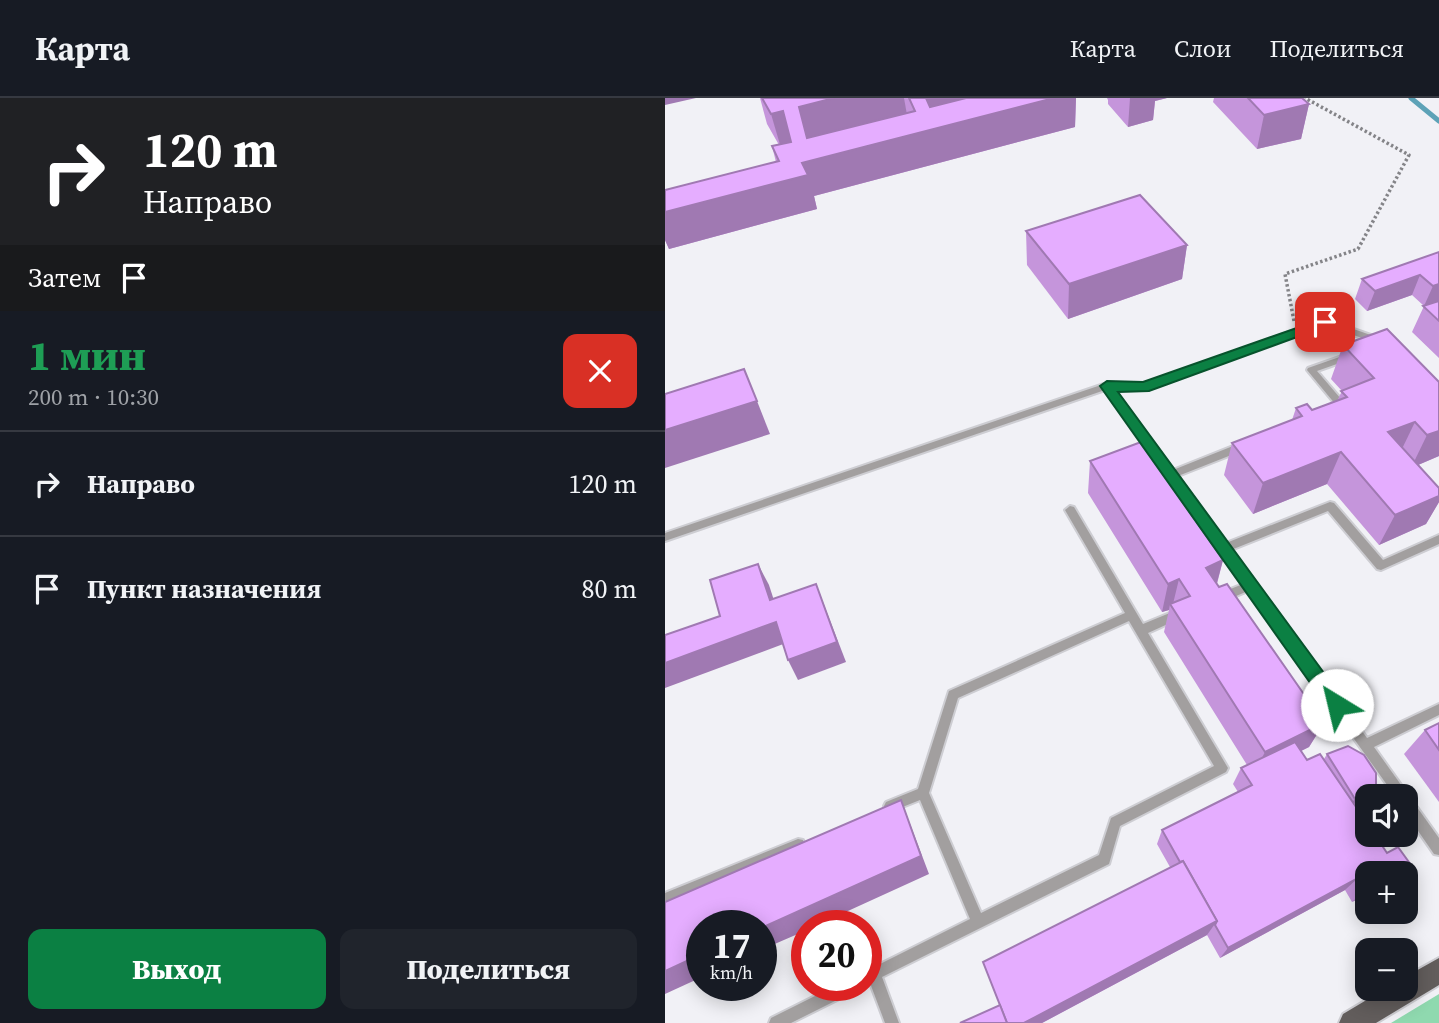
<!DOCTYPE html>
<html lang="ru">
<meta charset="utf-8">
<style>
body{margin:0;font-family:"Source Serif 4",serif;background:#20242c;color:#f1f3f6;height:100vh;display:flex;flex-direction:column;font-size:26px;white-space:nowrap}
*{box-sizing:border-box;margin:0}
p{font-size:23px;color:#9ea1a6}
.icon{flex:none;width:38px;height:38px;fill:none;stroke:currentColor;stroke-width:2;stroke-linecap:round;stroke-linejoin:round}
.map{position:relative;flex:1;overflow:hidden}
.drawer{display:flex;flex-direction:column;background:#171b24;width:665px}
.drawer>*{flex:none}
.banner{background:#202124;color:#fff;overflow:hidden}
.buttons{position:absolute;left:690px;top:686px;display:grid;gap:14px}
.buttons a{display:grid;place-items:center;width:63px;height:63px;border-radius:14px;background:#171b24;box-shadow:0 4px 18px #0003;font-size:35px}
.speed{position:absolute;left:21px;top:812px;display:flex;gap:14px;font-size:35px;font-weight:700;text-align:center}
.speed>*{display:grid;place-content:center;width:91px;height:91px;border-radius:50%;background:#171b24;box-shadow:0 4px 18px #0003;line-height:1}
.speed small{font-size:18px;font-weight:400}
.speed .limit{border:10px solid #d22;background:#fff;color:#111}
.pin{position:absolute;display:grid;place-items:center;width:60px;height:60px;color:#fff;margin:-30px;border-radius:14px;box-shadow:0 4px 10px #0006}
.me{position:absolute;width:77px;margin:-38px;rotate:324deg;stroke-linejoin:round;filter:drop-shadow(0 0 5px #0008)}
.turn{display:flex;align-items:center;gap:24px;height:147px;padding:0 28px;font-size:32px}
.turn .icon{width:91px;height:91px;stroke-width:2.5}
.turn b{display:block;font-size:49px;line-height:60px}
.then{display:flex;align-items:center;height:66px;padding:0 28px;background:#0003;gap:14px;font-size:26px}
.round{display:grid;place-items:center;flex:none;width:74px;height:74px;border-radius:14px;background:#20242c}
.overview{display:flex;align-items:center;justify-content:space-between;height:119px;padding:0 28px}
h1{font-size:42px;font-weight:800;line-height:52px;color:#1e9e55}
.button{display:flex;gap:14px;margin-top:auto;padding:14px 28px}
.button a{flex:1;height:80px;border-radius:14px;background:#0b8043;color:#fff;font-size:28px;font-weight:800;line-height:80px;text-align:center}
.button a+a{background:#20242c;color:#f1f3f6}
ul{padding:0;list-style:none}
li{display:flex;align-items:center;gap:21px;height:105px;padding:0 28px;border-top:2px solid #363941}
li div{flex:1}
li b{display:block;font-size:26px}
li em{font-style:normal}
header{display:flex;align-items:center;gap:42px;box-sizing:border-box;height:98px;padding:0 35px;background:#171b24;border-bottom:2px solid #363941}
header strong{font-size:33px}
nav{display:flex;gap:38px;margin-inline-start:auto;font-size:24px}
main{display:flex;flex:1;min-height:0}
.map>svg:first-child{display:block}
.green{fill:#8fd9af}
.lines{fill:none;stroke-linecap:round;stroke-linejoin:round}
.stream{stroke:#5da2b7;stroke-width:5}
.service-casing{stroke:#cdcdd2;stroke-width:4}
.primary-casing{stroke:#cdcdd2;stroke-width:4}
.path{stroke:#848488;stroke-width:3.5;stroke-dasharray:2.5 2.5;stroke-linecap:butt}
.service{fill:#a29f9f;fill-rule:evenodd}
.primary{fill:#625d5c;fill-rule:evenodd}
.wall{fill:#c595db}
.shaded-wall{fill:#a079b2}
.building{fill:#e5adff;stroke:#a079b2;stroke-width:2}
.route{fill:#0b8043;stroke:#07532c;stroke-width:2}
</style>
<header>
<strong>Карта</strong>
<nav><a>Карта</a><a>Слои</a><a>Поделиться</a></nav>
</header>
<main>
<section class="drawer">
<div class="banner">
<div class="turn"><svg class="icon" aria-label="right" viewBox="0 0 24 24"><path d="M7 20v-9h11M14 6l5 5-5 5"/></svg><div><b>120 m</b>Направо</div></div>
<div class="then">Затем<svg class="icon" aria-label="arrive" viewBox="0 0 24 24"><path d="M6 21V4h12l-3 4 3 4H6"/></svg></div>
</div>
<div class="overview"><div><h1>1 мин</h1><p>200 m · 10:30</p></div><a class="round" style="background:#d93025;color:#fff"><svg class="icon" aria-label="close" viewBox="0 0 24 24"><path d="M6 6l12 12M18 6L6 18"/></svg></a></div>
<ul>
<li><svg class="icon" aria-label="right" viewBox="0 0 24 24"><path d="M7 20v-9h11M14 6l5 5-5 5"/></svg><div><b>Направо</b></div><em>120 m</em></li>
<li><svg class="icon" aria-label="arrive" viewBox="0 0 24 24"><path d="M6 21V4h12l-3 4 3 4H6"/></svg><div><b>Пункт назначения</b></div><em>80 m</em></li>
</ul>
<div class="button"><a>Выход</a><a>Поделиться</a></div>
</section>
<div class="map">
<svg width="774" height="925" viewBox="0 0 774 925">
<rect width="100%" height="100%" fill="#f1f1f6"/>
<polygon class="green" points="774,896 774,925 726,925"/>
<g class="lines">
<polyline class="stream" points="746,0 774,23"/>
<g class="service-casing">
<g id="service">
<polygon points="660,221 717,241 718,243 714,246 660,227 482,291 449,291 508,372 573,346 579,346 581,349 579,352 513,378 561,445 665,404 669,405 718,462 774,437 774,446 716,472 712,471 663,413 566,452 702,640 774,606 774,617 709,649 774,740 774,757 769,756 740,714 740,698 730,698 583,493 557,504 553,502 552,499 553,496 578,486 440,292 0,443 0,435 439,286 479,286"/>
<polygon points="686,255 690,258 689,260 652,273 682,308 680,310 672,313 667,310 671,307 642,272 643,270"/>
<path d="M 405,408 L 409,409 L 478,526 L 512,512 L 516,514 L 517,517 L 516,520 L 483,535 L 563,670 L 561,674 L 455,728 L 444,766 L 217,879 L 234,925 L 220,925 L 205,885 L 201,887 L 201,873 L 305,821 L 255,702 L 225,714 L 221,712 L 219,708 L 221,704 L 253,691 L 284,593 L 460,515 L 400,412 ZM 464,523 L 549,668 L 446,720 L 434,757 L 316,815 L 264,695 L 293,600 Z"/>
<polygon points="133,741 138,742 139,747 138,752 0,809 0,795"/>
<polygon points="172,887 194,887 192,892 126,925 104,925 106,920"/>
</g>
</g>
<g class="primary-casing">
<polygon id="primary" points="774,860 774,887 711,925 674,925 678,916 720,891 740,891 740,879"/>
</g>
<polyline class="path" points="629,223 620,176 693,151 744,57 640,0"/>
<use href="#service" class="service"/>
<use href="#primary" class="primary"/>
</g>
<g class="wall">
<polygon points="95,0 411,0 410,29 149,98 152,111 4,151 0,142 0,92 111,64 107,48 114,47 102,26"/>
<polygon points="442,0 502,0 490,3 488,22 463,29 443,6 443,2"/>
<polygon points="549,0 637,0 644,6 636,41 592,51 548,4"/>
<polygon points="361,133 522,147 517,181 403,221 362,167"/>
<polygon points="774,154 774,260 747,234 759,208 747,197 702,213 690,201 697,181"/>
<polygon points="678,247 774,284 774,358 753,367 774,390 774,404 761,426 714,447 662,386 588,416 559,377 567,345 627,322 631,310 647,312 672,303 677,293 666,281"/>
<polygon points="425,363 558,462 552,486 659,625 644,649 636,653 642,662 659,661 662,656 704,697 689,706 722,755 746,767 736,775 702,775 702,796 687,804 680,792 555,860 542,837 377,925 295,925 335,907 505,769 492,746 497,732 573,694 568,686 576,670 582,667 499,534 504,512 497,514 423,395"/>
<polygon points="774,625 774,704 739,656 760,632"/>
</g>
<g class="shaded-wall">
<polygon points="0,0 31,0 0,7"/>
<polygon points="169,0 239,0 242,17 142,43 134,9"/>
<polygon points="254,0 309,0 256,14"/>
<polygon points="389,0 411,0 410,29 149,98 152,111 4,151 0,142 0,114 137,65"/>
<polygon points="465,0 502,0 490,3 488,22 463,29"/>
<polygon points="644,6 636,41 592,51 599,17"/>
<polygon points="118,13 127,47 116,50 106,16"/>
<polygon points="522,147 517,181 403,221 404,186"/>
<polygon points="755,177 747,197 702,213 710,193"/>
<polygon points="774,186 774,203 759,208 768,188"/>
<polygon points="92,303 105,336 0,370 0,332"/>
<polygon points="750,324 734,357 723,334"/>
<polygon points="774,333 774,358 746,370 762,337"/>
<polygon points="676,354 662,386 588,416 598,385"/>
<polygon points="774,398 774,404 761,426 714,447 730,417"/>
<polygon points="558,462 550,492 541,470"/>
<polygon points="93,466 104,487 116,524 105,502"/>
<polygon points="514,481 507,510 505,506 504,512 497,514 503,486"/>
<polygon points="151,486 181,564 133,582 123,562"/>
<polygon points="111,524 121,545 0,590 0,565"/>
<polygon points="659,625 644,649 588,677 600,654"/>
<polygon points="711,689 704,697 683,709 690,701"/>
<polygon points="236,702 264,776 150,828 142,828 142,832 96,852 96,830"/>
<polygon points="693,780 680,792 555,860 563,850"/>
<polygon points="702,791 702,796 687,804"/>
<polygon points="552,823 542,837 377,925 359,925"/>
<polygon points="37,856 37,879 0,896 0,873"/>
</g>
<g class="building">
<polygon points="97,0 169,0 134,9 142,40 250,13 244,0 261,0 265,9 301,0 389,0 137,65 143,77 0,114 0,92 114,63 107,48 126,44 118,13 106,16"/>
<polygon points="583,0 637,0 644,6 599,17"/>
<polygon points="475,97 522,147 404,186 361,133"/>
<polygon points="774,154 774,186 768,188 755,177 710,193 697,181"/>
<polygon points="774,203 774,223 758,208"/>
<polygon points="722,231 774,284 774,333 762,337 750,324 723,334 774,390 774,398 730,417 676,354 598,385 567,345 637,318 631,310 642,306 647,312 682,299 676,293 709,280 678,247"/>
<polygon points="79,271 92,303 0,332 0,296"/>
<polygon points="476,344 558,462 541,470 554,489 562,486 659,625 600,654 505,506 525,498 514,481 503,486 425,363"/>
<polygon points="93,466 105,502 151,486 172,544 123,562 111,524 0,565 0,537 55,518 45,482"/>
<polygon points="774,625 774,652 760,632"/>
<polygon points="630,644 642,662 655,656 702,725 702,737 710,737 722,755 733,749 746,767 732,775 702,775 701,792 693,780 563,850 550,827 552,823 518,763 515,764 497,732 587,687 576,670"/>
<polygon points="683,648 699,657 711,675 711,689 690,701 662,656"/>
<polygon points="236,702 256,758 96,830 96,828 37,828 37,856 0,873 0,804"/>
<polygon points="518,763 552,823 359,925 342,925 318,864"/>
<polygon points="335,907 342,925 295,925"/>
</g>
<polygon class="route" points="660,220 666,224 665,227 484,293 453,294 678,601 680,607 678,613 672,615 665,613 435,288 442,283 478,284"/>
</svg>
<div class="buttons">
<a><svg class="icon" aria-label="sound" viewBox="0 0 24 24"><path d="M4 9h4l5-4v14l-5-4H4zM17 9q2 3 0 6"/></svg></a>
<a>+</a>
<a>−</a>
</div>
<div class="speed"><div>17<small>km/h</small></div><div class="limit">20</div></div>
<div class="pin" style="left:660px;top:224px;background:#d93025"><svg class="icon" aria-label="arrive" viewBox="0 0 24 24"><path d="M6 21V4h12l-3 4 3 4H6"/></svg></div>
<svg class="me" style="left:672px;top:607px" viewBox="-20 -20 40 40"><circle r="19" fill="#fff"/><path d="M0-13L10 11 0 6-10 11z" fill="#0b8043"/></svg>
</div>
</main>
